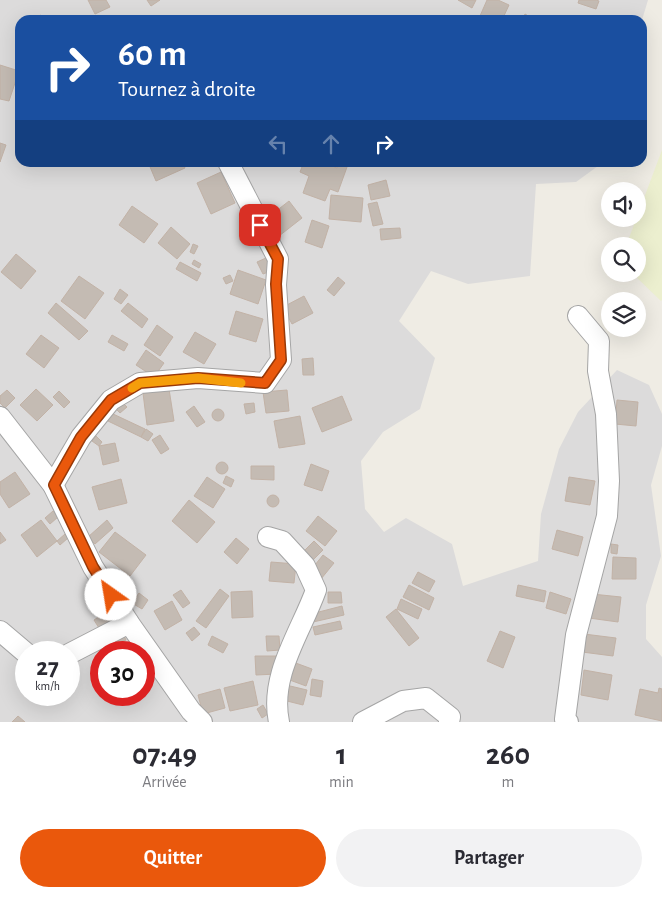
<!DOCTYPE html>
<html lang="fr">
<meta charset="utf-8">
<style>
body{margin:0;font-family:"Alegreya Sans",sans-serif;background:#f2f2f3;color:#2b2b33;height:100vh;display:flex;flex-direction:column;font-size:19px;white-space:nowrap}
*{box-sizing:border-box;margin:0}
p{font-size:16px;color:#7c7c81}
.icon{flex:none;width:28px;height:28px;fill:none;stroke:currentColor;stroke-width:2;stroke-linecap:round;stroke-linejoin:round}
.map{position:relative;height:722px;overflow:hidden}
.side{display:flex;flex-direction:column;background:#fff;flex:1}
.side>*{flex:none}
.hud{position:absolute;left:15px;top:15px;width:632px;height:152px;border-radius:15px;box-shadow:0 5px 20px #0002;background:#1a4fa0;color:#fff;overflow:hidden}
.fabs{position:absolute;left:601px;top:182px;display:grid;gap:10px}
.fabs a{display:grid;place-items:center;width:45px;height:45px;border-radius:50%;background:#fff;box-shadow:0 5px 20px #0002;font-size:25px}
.speed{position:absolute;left:15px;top:641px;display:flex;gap:10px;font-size:25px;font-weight:700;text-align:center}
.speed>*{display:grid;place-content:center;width:65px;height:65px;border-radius:50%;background:#fff;box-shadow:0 5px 20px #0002;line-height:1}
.speed small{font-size:12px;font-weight:400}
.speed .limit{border:8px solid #d22;background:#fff;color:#111}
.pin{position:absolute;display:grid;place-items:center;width:42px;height:42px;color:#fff;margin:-21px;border-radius:10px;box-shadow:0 2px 8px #0006}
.me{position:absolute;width:55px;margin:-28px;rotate:328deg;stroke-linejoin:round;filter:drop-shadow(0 0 4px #0008)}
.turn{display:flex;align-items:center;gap:18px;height:105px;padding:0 20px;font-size:22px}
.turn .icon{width:65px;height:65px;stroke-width:2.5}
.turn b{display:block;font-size:35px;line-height:42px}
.lanes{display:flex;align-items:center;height:48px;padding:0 20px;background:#0003;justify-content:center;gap:25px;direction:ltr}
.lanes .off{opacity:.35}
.eta{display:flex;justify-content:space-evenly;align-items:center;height:85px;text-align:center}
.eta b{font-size:30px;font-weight:600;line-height:35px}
.action{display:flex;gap:10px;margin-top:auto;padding:10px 20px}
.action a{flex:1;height:58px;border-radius:30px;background:#ea580c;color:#fff;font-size:20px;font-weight:600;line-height:58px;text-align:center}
.action a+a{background:#f2f2f3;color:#2b2b33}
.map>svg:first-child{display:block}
.residential{fill:#dcdbdb;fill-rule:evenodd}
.farmland{fill:#ecefcf}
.building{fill:#c4bbb3;stroke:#c2b2a6}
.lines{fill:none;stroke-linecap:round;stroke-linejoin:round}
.minor-casing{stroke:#a5a5a5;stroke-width:22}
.minor{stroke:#fff;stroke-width:20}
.route-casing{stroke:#983908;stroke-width:12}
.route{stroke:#ea580c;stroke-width:9}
.slow{stroke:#f59e0b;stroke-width:9}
</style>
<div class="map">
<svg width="662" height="722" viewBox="0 0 662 722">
<rect width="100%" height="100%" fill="#efece4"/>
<path class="residential" d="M 0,0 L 648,0 L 642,20 L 20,20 L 20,162 L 600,163 L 598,166 L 576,182 L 536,184 L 530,276 L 468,284 L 431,271 L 399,321 L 435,358 L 420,409 L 383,432 L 361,461 L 365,509 L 384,532 L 406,518 L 452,544 L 463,586 L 538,561 L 541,514 L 559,449 L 578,412 L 617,370 L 649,385 L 662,414 L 662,446 L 651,485 L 661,556 L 646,605 L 646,639 L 662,657 L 662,722 L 0,722 ZM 26,652 L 69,652 L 69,695 L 26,695 ZM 101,652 L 144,652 L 144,695 L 101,695 Z"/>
<polygon class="farmland" points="662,150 662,300 661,301 633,274 638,274 638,246 626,246"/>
<g class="building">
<polygon points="88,0 106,0 110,7 95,14"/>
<polygon points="147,0 160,0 151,6"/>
<polygon points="458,0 476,0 472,8"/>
<polygon points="487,0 498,0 509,5 502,20 489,20 480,16"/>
<polygon points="579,0 596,0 599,1 596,9 578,3"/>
<polygon points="525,14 535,20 522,20"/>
<polygon points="40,15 49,20 37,20"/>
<polygon points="0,65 19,71 9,101 0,99"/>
<polygon points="0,143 6,145 0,162"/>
<polygon points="148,162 182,162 185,168 156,181"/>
<polygon points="294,162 323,162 337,168 338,164 347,167 338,192 330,189 325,201 303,193 309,176 300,172 302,167"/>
<polygon points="221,172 235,203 211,214 197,183"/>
<polygon points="386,180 390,196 371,200 368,185"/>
<polygon points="331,195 363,198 361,222 329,219"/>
<polygon points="289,201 302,218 279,236 266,219"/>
<polygon points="377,202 383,224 373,226 368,204"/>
<polygon points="132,206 158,224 144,243 119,225"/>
<polygon points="312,220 329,226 322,248 305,242"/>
<polygon points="171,227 190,244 177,259 158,243"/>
<polygon points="400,228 401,238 381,240 380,229"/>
<polygon points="193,244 198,246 194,254 190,252"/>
<polygon points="16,254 36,271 21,289 1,272"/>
<polygon points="266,258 271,271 263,274 257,262"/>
<polygon points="194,260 201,264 199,268 192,264"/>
<polygon points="180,262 201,273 197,281 176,269"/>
<polygon points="238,270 266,280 258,304 230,294"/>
<polygon points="230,275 233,281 226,284 223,278"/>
<polygon points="79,276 104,293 85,319 61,301"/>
<polygon points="338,277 345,283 334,296 327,290"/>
<polygon points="120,289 128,295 121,304 114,299"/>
<polygon points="304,296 313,313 292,324 283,307"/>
<polygon points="56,303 88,331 79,340 48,313"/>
<polygon points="128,303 148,319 142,328 121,311"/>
<polygon points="236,311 263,319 256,342 229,334"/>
<polygon points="157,325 173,337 160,356 144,345"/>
<polygon points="195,332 216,344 204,364 183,352"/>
<polygon points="41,335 59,348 44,368 26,354"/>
<polygon points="112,335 128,344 124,351 108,342"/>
<polygon points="146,350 164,363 154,377 136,365"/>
<polygon points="313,358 314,375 303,375 302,359"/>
<polygon points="36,389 53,405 37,421 20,405"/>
<polygon points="169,389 174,421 147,425 143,393"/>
<polygon points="7,390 15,398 5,408 0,403 0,396"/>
<polygon points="287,390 289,411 266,413 263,392"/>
<polygon points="59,391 70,402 64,408 53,397"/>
<polygon points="342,396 352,420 322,432 312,408"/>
<polygon points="617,400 638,402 636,426 615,424"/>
<polygon points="121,401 127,407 120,413 115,408"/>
<polygon points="254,403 255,412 246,414 244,404"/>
<polygon points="194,406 205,422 197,427 186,412"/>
<circle cx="218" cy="415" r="6"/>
<polygon points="111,413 145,429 141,437 108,421"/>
<polygon points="300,416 305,444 279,448 274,421"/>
<polygon points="146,429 153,434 148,441 141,437"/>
<polygon points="160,435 169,449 161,454 152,440"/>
<polygon points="96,436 102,442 99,446 92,441"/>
<polygon points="115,443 119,461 103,465 99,446"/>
<circle cx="222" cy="468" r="6"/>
<polygon points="311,464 329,471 322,491 304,485"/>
<polygon points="251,466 274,466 274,480 251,479"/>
<polygon points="15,472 30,494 9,508 0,494 0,482"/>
<polygon points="226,476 234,480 231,487 223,483"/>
<polygon points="207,477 225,489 213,508 194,496"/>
<polygon points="569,477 595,481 590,505 565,501"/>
<polygon points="121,479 127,503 99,510 92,487"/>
<circle cx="273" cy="501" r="6"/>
<polygon points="189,500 215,522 197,543 172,521"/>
<polygon points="53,511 58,517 50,524 45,518"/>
<polygon points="318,516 337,531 325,546 306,531"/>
<polygon points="41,520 57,541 37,557 21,535"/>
<polygon points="107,520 113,528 95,544 88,537"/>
<polygon points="557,530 583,537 578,556 552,549"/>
<polygon points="0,532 6,540 0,544"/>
<polygon points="115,532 146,555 130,576 99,552"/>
<polygon points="65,534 68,538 60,545 57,541"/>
<polygon points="236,538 249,549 237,564 224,552"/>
<polygon points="314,541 323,550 310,563 301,554"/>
<polygon points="611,544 618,545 617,554 611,553"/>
<polygon points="323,555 334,563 321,579 311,570"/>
<polygon points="613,557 636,558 636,579 612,579"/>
<polygon points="271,562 296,564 294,583 269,581"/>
<polygon points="418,572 435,581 429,592 412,583"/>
<polygon points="409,585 434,598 429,610 403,597"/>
<polygon points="518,585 546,591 544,602 516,596"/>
<polygon points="220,589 229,596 206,628 196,621"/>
<polygon points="181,590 190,603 183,608 173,595"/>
<polygon points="252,591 253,617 232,618 231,592"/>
<polygon points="328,592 341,592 342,603 328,603"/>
<polygon points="550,592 571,599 566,614 546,608"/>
<polygon points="139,593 148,600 142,609 132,603"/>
<polygon points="592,594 621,597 618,622 589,618"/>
<polygon points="401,599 422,609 418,619 397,609"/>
<polygon points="172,601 182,620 165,630 154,611"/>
<polygon points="342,606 344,615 313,622 311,614"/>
<polygon points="396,609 419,638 409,646 386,617"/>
<polygon points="108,611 113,619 99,628 94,620"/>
<polygon points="340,621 342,629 315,635 313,627"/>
<polygon points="194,627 200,634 192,641 186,633"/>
<polygon points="121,630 126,640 104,650 99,641"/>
<polygon points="500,631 515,637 503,668 487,661"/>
<polygon points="584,634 616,638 613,656 582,652"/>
<polygon points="212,636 228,644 223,653 208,645"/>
<polygon points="266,636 279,636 280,650 267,651"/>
<polygon points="125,646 129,652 117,652"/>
<polygon points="255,656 276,656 277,674 256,675"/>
<polygon points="293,662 312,669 306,686 287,679"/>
<polygon points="584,670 612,675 608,700 581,695"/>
<polygon points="312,679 323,681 321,697 310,695"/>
<polygon points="253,681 258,705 230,711 224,688"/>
<polygon points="286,685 307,690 303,705 283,700"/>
<polygon points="659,688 662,689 662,721 635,715 640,689 658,693"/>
<polygon points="220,689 225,708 203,714 198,695"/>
<polygon points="263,705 268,714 262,718 257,709"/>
<polygon points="18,716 25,722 12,722"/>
</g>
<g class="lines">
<g class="minor-casing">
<g id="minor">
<polyline points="0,417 53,485 93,567 129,623 191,711 202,722"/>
<polyline points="53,485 81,437 111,400 140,383 198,378 265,383 281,360 276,285 278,259 228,162"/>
<path d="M 268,537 L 282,541 L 305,566 L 316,590 C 301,632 269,675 279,722"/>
<polyline points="0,631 26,653"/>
<polyline points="69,654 129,623"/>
<polyline points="363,722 403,701 426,698 450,717 449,722"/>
<polyline points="568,722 565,719 576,635 607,516 609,481 606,414 598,371 599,341 578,316"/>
</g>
</g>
<use href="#minor" class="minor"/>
</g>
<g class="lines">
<g class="route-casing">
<polyline id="route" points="111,595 93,567 54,485 81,437 111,400 140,383 198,378 265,383 281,360 276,284 278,259 260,225"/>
</g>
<use href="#route" class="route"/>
<polyline class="slow" points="132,388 140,383 198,378 241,383"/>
</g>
</svg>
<div class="fabs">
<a><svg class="icon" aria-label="sound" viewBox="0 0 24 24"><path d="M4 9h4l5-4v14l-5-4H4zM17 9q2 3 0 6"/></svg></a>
<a><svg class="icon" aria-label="search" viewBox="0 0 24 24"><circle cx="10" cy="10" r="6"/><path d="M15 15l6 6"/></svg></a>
<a><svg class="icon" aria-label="layers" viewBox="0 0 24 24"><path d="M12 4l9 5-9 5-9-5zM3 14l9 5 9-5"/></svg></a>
</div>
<div class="speed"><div>27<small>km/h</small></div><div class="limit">30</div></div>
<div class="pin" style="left:260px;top:225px;background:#d93025"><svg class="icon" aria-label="arrive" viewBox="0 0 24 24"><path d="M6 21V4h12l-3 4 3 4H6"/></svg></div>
<svg class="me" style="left:111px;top:595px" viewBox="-20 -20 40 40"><circle r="19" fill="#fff"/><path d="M0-13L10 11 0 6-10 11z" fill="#ea580c"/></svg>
<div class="hud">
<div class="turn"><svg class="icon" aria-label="right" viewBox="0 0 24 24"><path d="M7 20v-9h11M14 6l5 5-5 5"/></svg><div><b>60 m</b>Tournez à droite</div></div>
<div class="lanes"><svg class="icon off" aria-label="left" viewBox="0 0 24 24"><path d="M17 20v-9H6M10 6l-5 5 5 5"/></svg><svg class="icon off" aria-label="ahead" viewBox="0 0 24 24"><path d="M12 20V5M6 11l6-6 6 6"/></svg><svg class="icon" aria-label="right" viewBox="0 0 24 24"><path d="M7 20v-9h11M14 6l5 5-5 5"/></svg></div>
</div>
</div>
<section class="side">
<div class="eta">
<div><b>07:49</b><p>Arrivée</p></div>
<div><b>1</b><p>min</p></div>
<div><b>260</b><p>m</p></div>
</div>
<div class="action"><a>Quitter</a><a>Partager</a></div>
</section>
